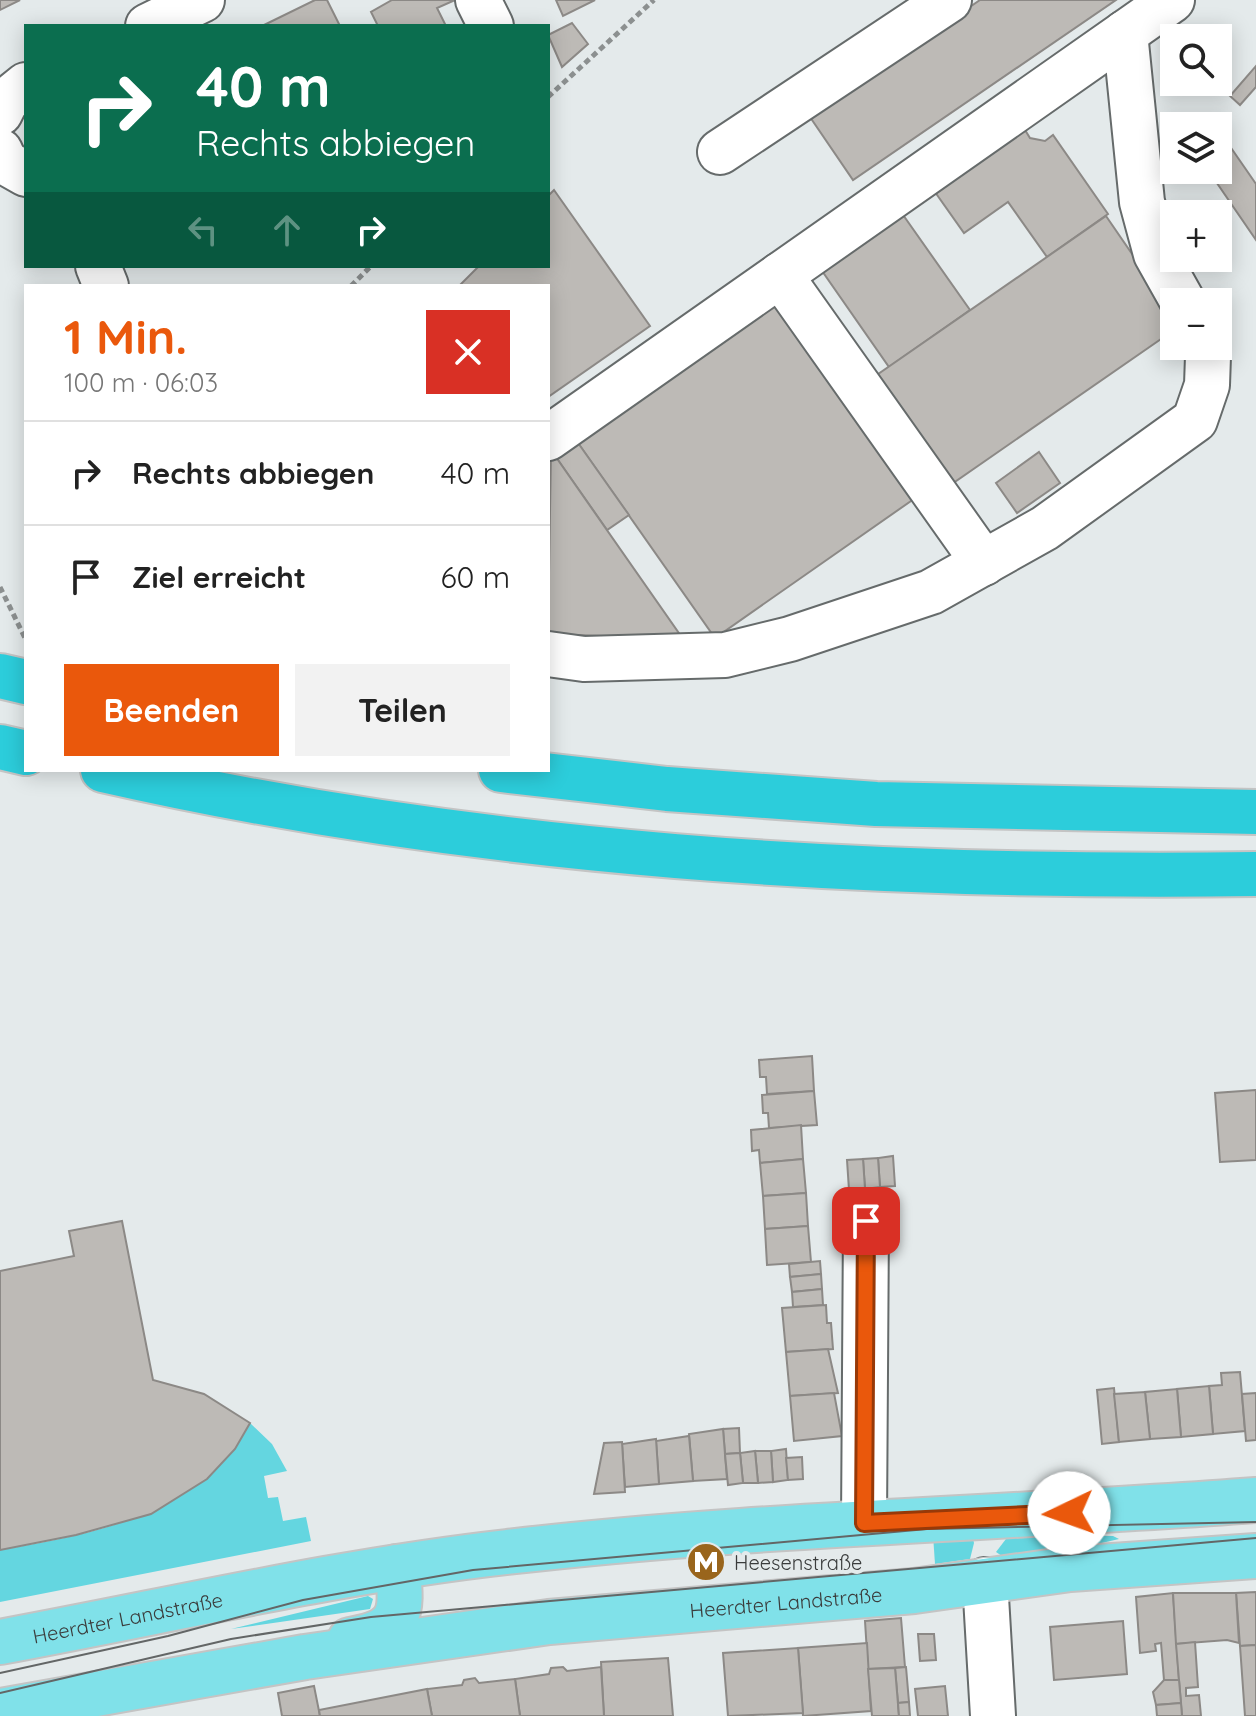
<!DOCTYPE html>
<html lang="de">
<meta charset="utf-8">
<style>
body{margin:0;font-family:Quicksand,sans-serif;background:#f2f2f2;color:#222;height:100vh;display:flex;flex-direction:column;font-size:30px;white-space:nowrap}
*{box-sizing:border-box;margin:0}
p{font-size:26px;color:#767676}
.icon{flex:none;width:44px;height:44px;fill:none;stroke:currentColor;stroke-width:2;stroke-linecap:round;stroke-linejoin:round}
.map{position:relative;flex:1;overflow:hidden}
.details{position:absolute;left:24px;top:284px;width:526px;height:488px;display:flex;flex-direction:column;background:#fff;border-radius:0px;box-shadow:0 4px 20px #0003}
.details>*{flex:none}
.hud{position:absolute;left:24px;top:24px;width:526px;height:244px;border-radius:0px;box-shadow:0 4px 20px #0003;background:#0b6e4f;color:#fff;overflow:hidden}
.controls{position:absolute;left:1160px;top:24px;display:grid;gap:16px}
.controls a{display:grid;place-items:center;width:72px;height:72px;border-radius:0px;background:#fff;box-shadow:0 4px 20px #0003;font-size:40px}
.pin{position:absolute;display:grid;place-items:center;width:68px;height:68px;color:#fff;margin:-34px;border-radius:16px;box-shadow:0 4px 12px #0006}
.me{position:absolute;width:88px;margin:-44px;rotate:267deg;stroke-linejoin:round;filter:drop-shadow(0 0 6px #0008)}
.turn{display:flex;align-items:center;gap:28px;height:168px;padding:0 40px;font-size:36px}
.turn .icon{width:104px;height:104px;stroke-width:2.5}
.turn b{display:block;font-size:56px;line-height:68px}
.lanes{display:flex;align-items:center;height:76px;padding:0 40px;background:#0003;justify-content:center;gap:40px;direction:ltr}
.lanes .off{opacity:.35}
.round{display:grid;place-items:center;flex:none;width:84px;height:84px;border-radius:0px;background:#f2f2f2}
.head{display:flex;align-items:center;justify-content:space-between;height:136px;padding:0 40px}
h1{font-size:48px;font-weight:700;line-height:60px;color:#ea580c}
.cta{display:flex;gap:16px;margin-top:auto;padding:16px 40px}
.cta a{flex:1;height:92px;border-radius:0px;background:#ea580c;color:#fff;font-size:32px;font-weight:700;line-height:92px;text-align:center}
.cta a+a{background:#f2f2f2;color:#222}
ul{padding:0;list-style:none}
li{display:flex;align-items:center;gap:24px;height:104px;padding:0 40px;border-top:2px solid #e0e0e0}
li div{flex:1}
li b{display:block;font-size:30px}
li em{font-style:normal}
.map>svg:first-child{display:block}
.green{fill:#64d6e0}
.building{fill:#bdbab6;stroke:#8c8986;stroke-width:2}
.lines{fill:none;stroke-linecap:round;stroke-linejoin:round}
.minor-casing{stroke:#666b6b;stroke-width:48}
.major-casing{stroke:#c4c4c4;stroke-width:48}
.highway-casing{stroke:#c4c4c4;stroke-width:48}
.path{stroke:#8c9090;stroke-width:5;stroke-dasharray:6 4;stroke-linecap:butt}
.minor{stroke:#fff;stroke-width:44}
.major{stroke:#80e1e9;stroke-width:44}
.highway{stroke:#2ccddb;stroke-width:44}
.tram{stroke:#636666;stroke-width:2}
.route-casing{stroke:#983908;stroke-width:20}
.route{stroke:#ea580c;stroke-width:14}
.labels{text-anchor:middle;dominant-baseline:central;stroke-width:8;stroke-linejoin:round;paint-order:stroke}
.poi-label{font-size:20px;fill:#3a3c3c;stroke:#e4eaeb;text-anchor:start}
.street-label{font-size:20px;fill:#3a3c3c;stroke:#e4eaeb}
</style>
<div class="map">
<svg width="1256" height="1716" viewBox="0 0 1256 1716">
<rect width="100%" height="100%" fill="#e4eaeb"/>
<g class="green">
<path d="M 250,1423 L 272,1444 L 287,1471 L 264,1476 L 268,1498 L 278,1497 L 283,1521 L 306,1517 L 311,1541 L 0,1602 L 0,1550 C 97,1533 198,1516 250,1423 Z"/>
<polygon points="933,1535 972,1535 974,1543 970,1559 935,1564"/>
<polygon points="1009,1535 1113,1536 1119,1539 1080,1548 1002,1556 996,1552"/>
<polygon points="368,1596 373,1599 370,1609 231,1629"/>
</g>
<g class="building">
<polygon points="0,0 20,0 0,10"/>
<polygon points="315,0 327,0 340,26 262,26"/>
<polygon points="392,0 455,0 437,8 446,26 378,26 371,12"/>
<polygon points="556,0 595,0 563,16"/>
<polygon points="980,0 1116,0 853,180 810,117"/>
<polygon points="572,23 588,44 562,67 548,35"/>
<polygon points="1256,66 1256,87 1240,105 1230,96"/>
<polygon points="1218,129 1256,184 1256,240 1208,170 1218,170"/>
<polygon points="1025,130 1030,138 1045,141 1053,135 1108,214 1047,257 1008,202 964,233 935,192"/>
<polygon points="554,190 650,326 548,397 548,286 459,286 479,266 548,266 548,196"/>
<polygon points="901,212 970,310 889,367 820,268"/>
<polygon points="1106,216 1174,315 1174,330 946,488 871,379"/>
<polygon points="778,289 921,494 715,638 571,433"/>
<polygon points="571,433 629,515 607,530 551,450"/>
<polygon points="551,450 683,639 548,634"/>
<polygon points="1039,452 1060,483 1017,513 996,483"/>
<polygon points="812,1056 814,1091 767,1094 766,1077 760,1077 759,1060"/>
<polygon points="1256,1090 1256,1160 1220,1162 1215,1093"/>
<polygon points="814,1091 817,1125 769,1128 768,1113 763,1113 762,1095"/>
<polygon points="801,1125 803,1159 760,1163 759,1150 752,1151 751,1130"/>
<polygon points="893,1156 895,1186 880,1187 878,1158"/>
<polygon points="878,1158 880,1187 865,1189 863,1159"/>
<polygon points="803,1159 806,1193 763,1196 760,1163"/>
<polygon points="863,1159 865,1189 849,1190 847,1160"/>
<polygon points="806,1193 808,1226 765,1229 763,1196"/>
<polygon points="122,1221 153,1380 204,1394 250,1423 235,1449 207,1479 151,1514 76,1535 0,1550 0,1271 74,1256 69,1231"/>
<polygon points="808,1226 811,1262 767,1265 765,1229"/>
<polygon points="820,1261 821,1274 790,1277 789,1264"/>
<polygon points="821,1274 822,1289 792,1292 790,1277"/>
<polygon points="822,1289 823,1305 793,1307 792,1292"/>
<polygon points="826,1305 827,1323 831,1323 833,1349 786,1352 782,1308"/>
<polygon points="828,1349 838,1393 790,1396 786,1352"/>
<polygon points="1240,1372 1245,1431 1213,1434 1209,1386 1222,1385 1221,1373"/>
<polygon points="1209,1386 1213,1434 1181,1437 1177,1389"/>
<polygon points="1114,1388 1119,1442 1102,1444 1097,1390"/>
<polygon points="1177,1389 1181,1437 1150,1439 1145,1392"/>
<polygon points="1145,1392 1150,1439 1119,1442 1114,1394"/>
<polygon points="834,1393 842,1436 794,1441 790,1396"/>
<polygon points="1256,1393 1256,1440 1246,1441 1242,1394"/>
<polygon points="739,1428 740,1453 725,1454 723,1429"/>
<polygon points="723,1429 727,1479 693,1481 689,1434"/>
<polygon points="689,1436 693,1481 659,1484 656,1441"/>
<polygon points="656,1439 659,1484 625,1487 622,1444"/>
<polygon points="622,1442 625,1492 594,1494 604,1443"/>
<polygon points="786,1449 788,1480 773,1482 771,1451"/>
<polygon points="755,1451 771,1451 773,1482 758,1483"/>
<polygon points="755,1451 758,1483 743,1483 740,1453"/>
<polygon points="740,1453 743,1483 728,1485 725,1454"/>
<polygon points="802,1457 803,1479 788,1480 786,1458"/>
<polygon points="1256,1592 1256,1645 1240,1646 1236,1593"/>
<polygon points="1173,1593 1179,1680 1164,1680 1161,1643 1155,1644 1156,1651 1140,1653 1136,1597"/>
<polygon points="1173,1593 1236,1593 1239,1643 1227,1640 1176,1644"/>
<polygon points="901,1618 905,1667 868,1669 865,1621"/>
<polygon points="1123,1621 1127,1674 1054,1680 1050,1627"/>
<polygon points="918,1634 934,1634 936,1660 920,1661"/>
<polygon points="1195,1642 1198,1687 1186,1688 1186,1696 1199,1695 1201,1716 1182,1716 1176,1644"/>
<polygon points="867,1643 871,1711 803,1716 798,1648"/>
<polygon points="1256,1645 1256,1716 1245,1716 1240,1646"/>
<polygon points="798,1648 803,1713 728,1716 723,1653"/>
<polygon points="668,1658 673,1716 604,1716 601,1662"/>
<polygon points="563,1667 567,1671 601,1667 604,1716 520,1716 515,1679 549,1674 551,1668"/>
<polygon points="906,1667 909,1702 898,1703 895,1668"/>
<polygon points="895,1668 899,1716 872,1716 868,1669"/>
<polygon points="475,1678 479,1683 515,1679 520,1716 432,1716 427,1689 462,1685 464,1680"/>
<polygon points="1164,1680 1179,1680 1181,1703 1156,1705 1153,1692"/>
<polygon points="314,1686 320,1716 282,1716 278,1693"/>
<polygon points="945,1686 948,1716 918,1716 915,1689"/>
<polygon points="427,1689 432,1716 320,1716 319,1710"/>
<polygon points="909,1702 910,1716 899,1716 898,1703"/>
<polygon points="1181,1703 1182,1716 1157,1716 1156,1705"/>
</g>
<g class="lines">
<g class="minor-casing">
<g id="minor">
<polyline points="478,0 491,26"/>
<polyline points="148,26 202,0"/>
<polyline points="1125,33 1142,202 1156,254 1183,302"/>
<polyline points="0,113 6,101 26,85"/>
<polyline points="0,151 5,162 26,174"/>
<polyline points="720,152 949,0"/>
<polyline points="98,266 106,286"/>
<polyline points="780,275 984,563"/>
<polyline points="548,438 1172,0"/>
<polyline points="548,654 584,659 725,655 790,639 931,592 1045,528 1195,420 1207,385 1208,356 1204,346"/>
<polyline points="864,1523 866,1221"/>
<polyline points="985,1580 993,1716"/>
</g>
</g>
<g class="major-casing">
<g id="major">
<path d="M 350,1640 C 400,1631 404,1616 397,1567"/>
<path id="s1" d="M 0,1642 C 168,1611 337,1571 507,1552 C 756,1523 1007,1519 1256,1500"/>
<path id="s2" d="M 0,1711 L 305,1657 L 549,1622 L 914,1591 L 1070,1569 L 1256,1556"/>
</g>
</g>
<g class="highway-casing">
<g id="highway">
<polyline points="0,676 26,682"/>
<polyline points="0,747 26,753"/>
<path d="M 103,770 C 481,856 869,879 1256,874"/>
<polyline points="501,770 667,789 876,804 1256,812"/>
</g>
</g>
<g class="path">
<polyline points="548,97 654,0"/>
<polyline points="351,286 371,266"/>
<polyline points="0,587 26,640"/>
</g>
<use href="#minor" class="minor"/>
<use href="#major" class="major"/>
<use href="#highway" class="highway"/>
<g class="tram">
<polyline points="0,1673 168,1636 303,1600 473,1570 927,1529 1256,1522"/>
<polyline points="0,1693 231,1639 371,1617 1256,1538"/>
</g>
</g>
<g class="lines">
<g class="route-casing">
<polyline id="route" points="866,1221 864,1523 1069,1513"/>
</g>
<use href="#route" class="route"/>
</g>
<defs>
<g id="metro-disc" transform="scale(2)"><circle r="9.5" fill="#99651c" stroke="#e4eaeb"/><path d="M-5.5 5V-5H-3L0 0L3-5H5.5V5H3V-.5L0 4L-3-.5V5Z" fill="#fff"/></g>
</defs>
<g fill-rule="evenodd">
<use href="#metro-disc" x="706" y="1562"/>
</g>
<g class="labels">
<g class="poi-label">
<text x="734" y="1562">Heesenstraße</text>
</g>
<g class="street-label">
<text stroke="none"><textPath href="#s2" startOffset="794">Heerdter Landstraße</textPath></text>
<text stroke="none"><textPath href="#s1" startOffset="130">Heerdter Landstraße</textPath></text>
</g>
</g>
</svg>
<div class="controls">
<a><svg class="icon" aria-label="search" viewBox="0 0 24 24"><circle cx="10" cy="10" r="6"/><path d="M15 15l6 6"/></svg></a>
<a><svg class="icon" aria-label="layers" viewBox="0 0 24 24"><path d="M12 4l9 5-9 5-9-5zM3 14l9 5 9-5"/></svg></a>
<a>+</a>
<a>−</a>
</div>
<div class="pin" style="left:866px;top:1221px;background:#d93025"><svg class="icon" aria-label="arrive" viewBox="0 0 24 24"><path d="M6 21V4h12l-3 4 3 4H6"/></svg></div>
<svg class="me" style="left:1069px;top:1513px" viewBox="-20 -20 40 40"><circle r="19" fill="#fff"/><path d="M0-13L10 11 0 6-10 11z" fill="#ea580c"/></svg>
<div class="hud">
<div class="turn"><svg class="icon" aria-label="right" viewBox="0 0 24 24"><path d="M7 20v-9h11M14 6l5 5-5 5"/></svg><div><b>40 m</b>Rechts abbiegen</div></div>
<div class="lanes"><svg class="icon off" aria-label="left" viewBox="0 0 24 24"><path d="M17 20v-9H6M10 6l-5 5 5 5"/></svg><svg class="icon off" aria-label="ahead" viewBox="0 0 24 24"><path d="M12 20V5M6 11l6-6 6 6"/></svg><svg class="icon" aria-label="right" viewBox="0 0 24 24"><path d="M7 20v-9h11M14 6l5 5-5 5"/></svg></div>
</div>
<section class="details">
<div class="head"><div><h1>1 Min.</h1><p>100 m · 06:03</p></div><a class="round" style="background:#d93025;color:#fff"><svg class="icon" aria-label="close" viewBox="0 0 24 24"><path d="M6 6l12 12M18 6L6 18"/></svg></a></div>
<ul>
<li><svg class="icon" aria-label="right" viewBox="0 0 24 24"><path d="M7 20v-9h11M14 6l5 5-5 5"/></svg><div><b>Rechts abbiegen</b></div><em>40 m</em></li>
<li><svg class="icon" aria-label="arrive" viewBox="0 0 24 24"><path d="M6 21V4h12l-3 4 3 4H6"/></svg><div><b>Ziel erreicht</b></div><em>60 m</em></li>
</ul>
<div class="cta"><a>Beenden</a><a>Teilen</a></div>
</section>
</div>
